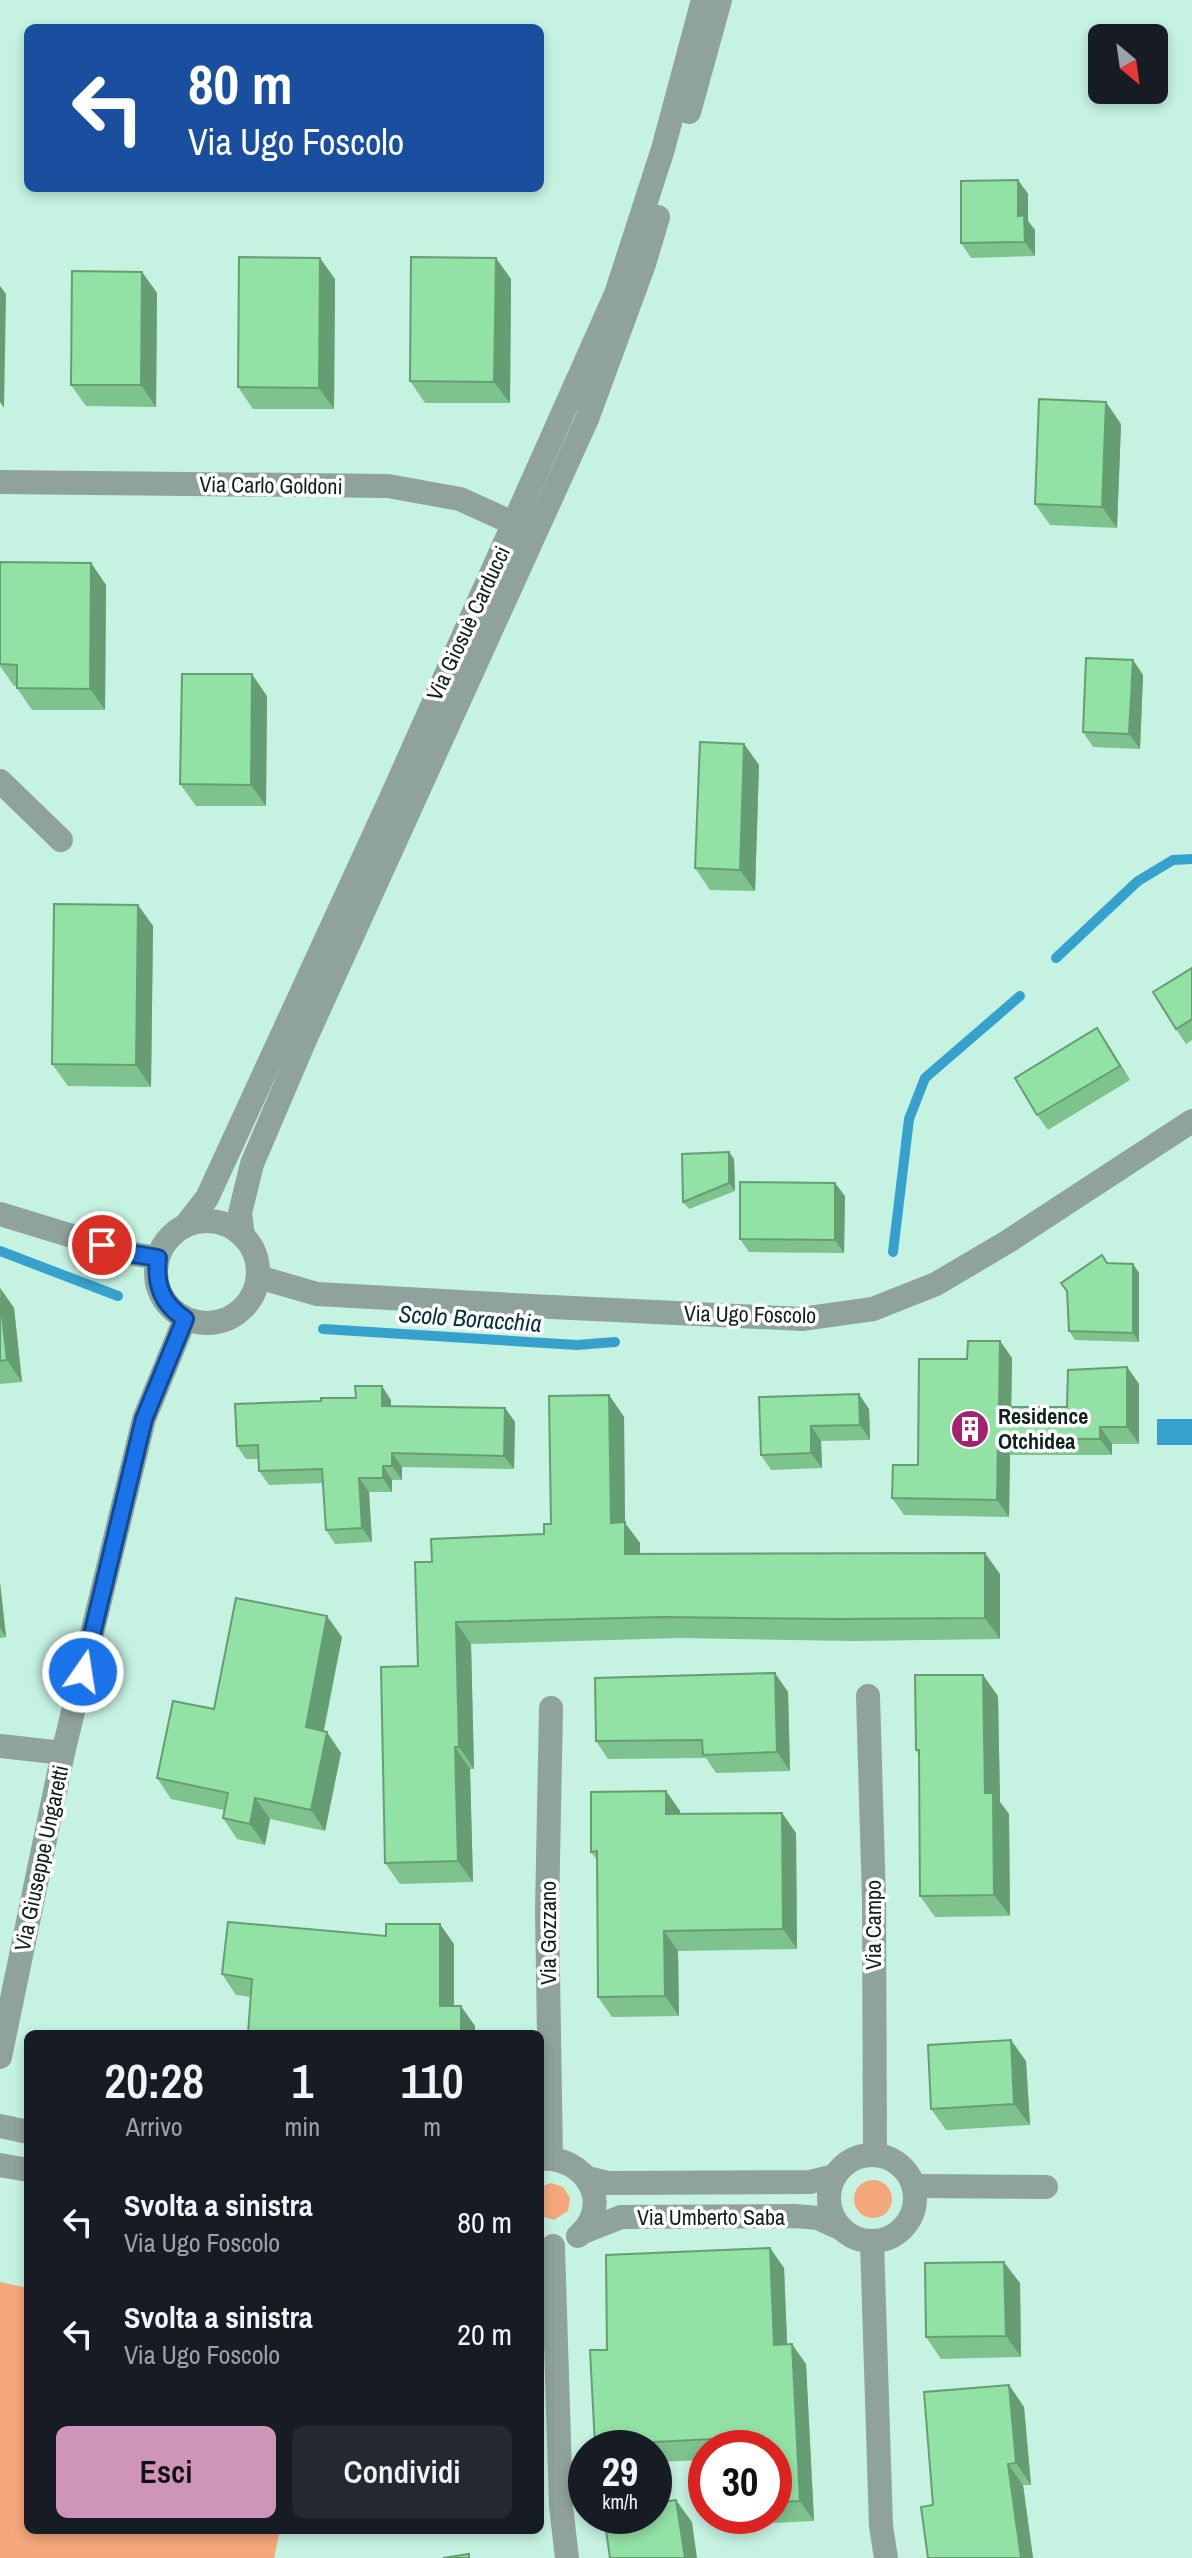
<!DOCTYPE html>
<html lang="it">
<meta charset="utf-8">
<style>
body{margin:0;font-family:"Archivo Narrow",sans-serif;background:#242831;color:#f1f3f6;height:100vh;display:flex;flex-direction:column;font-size:30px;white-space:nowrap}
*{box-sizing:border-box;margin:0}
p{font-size:26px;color:#9ea1a6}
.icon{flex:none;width:44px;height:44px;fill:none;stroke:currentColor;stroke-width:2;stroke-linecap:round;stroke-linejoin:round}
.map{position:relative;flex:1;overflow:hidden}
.drawer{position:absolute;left:24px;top:2030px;width:520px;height:504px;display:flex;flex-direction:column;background:#171b24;border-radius:12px;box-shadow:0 4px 12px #0003}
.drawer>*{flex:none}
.guide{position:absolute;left:24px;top:24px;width:520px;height:168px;border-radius:12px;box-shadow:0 4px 12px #0003;background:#1a4fa0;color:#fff;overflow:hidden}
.needle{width:52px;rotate:151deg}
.controls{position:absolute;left:1088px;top:24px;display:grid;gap:16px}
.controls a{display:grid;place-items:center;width:80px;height:80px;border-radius:12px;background:#171b24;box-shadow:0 4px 12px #0003;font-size:40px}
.speed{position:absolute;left:568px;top:2430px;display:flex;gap:16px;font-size:40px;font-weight:700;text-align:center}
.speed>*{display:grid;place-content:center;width:104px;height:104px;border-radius:50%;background:#171b24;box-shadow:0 4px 12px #0003;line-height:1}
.speed small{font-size:20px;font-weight:400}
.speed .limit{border:12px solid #d22;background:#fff;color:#111}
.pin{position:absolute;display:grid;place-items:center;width:68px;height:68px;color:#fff;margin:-34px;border:4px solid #fff;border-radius:50%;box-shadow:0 2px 8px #0007}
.me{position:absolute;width:88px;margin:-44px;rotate:13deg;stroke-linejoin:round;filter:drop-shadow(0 0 6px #0008)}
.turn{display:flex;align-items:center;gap:28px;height:168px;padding:0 32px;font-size:36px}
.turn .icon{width:104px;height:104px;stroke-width:2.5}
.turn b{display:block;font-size:56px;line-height:68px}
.eta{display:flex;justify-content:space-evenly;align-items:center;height:136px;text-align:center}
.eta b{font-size:48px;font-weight:600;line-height:56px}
.action{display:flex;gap:16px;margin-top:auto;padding:16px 32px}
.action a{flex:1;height:92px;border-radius:12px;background:#cf95b9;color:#111;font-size:32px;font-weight:600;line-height:92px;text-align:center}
.action a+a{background:#242831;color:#f1f3f6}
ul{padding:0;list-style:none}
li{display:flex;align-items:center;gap:24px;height:112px;padding:0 32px}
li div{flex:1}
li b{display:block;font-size:30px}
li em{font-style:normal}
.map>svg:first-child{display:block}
.green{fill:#f3a77a}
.water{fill:#37a1ce}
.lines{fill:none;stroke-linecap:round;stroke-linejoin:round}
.stream{stroke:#37a1ce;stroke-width:10}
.minor{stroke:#8fa29b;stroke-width:24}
.wall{fill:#7ec28e}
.shaded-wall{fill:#669e74}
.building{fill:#92e1a5;stroke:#669e74;stroke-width:2}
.route-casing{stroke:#114b97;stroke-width:20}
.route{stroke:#1a73e8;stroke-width:14}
.labels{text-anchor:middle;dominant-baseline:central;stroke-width:7;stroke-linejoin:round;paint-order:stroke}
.street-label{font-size:22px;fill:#10211c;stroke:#fff}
.poi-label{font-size:22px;font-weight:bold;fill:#10211c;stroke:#fff;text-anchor:start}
.water-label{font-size:24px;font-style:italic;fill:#002f42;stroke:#fff}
</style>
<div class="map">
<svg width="1192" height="2558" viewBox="0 0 1192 2558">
<rect width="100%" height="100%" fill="#c5f2e1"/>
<g class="green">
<circle cx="873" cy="2199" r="19"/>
<polygon points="551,2183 563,2187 570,2198 568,2211 554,2220 540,2216 540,2187"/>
<polygon points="0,2282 28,2288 28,2530 280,2530 274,2558 0,2558"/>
</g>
<rect class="water" x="1157" y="1419" width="35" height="26"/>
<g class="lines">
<g class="stream">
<polyline points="1056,958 1138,881 1173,860 1192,859"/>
<polyline points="0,1251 118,1296"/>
<polyline points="893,1252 909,1119 925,1078 1020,996"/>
<polyline points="323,1329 577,1345 615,1342"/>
</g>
<g class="minor">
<polyline points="689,112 720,0"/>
<polyline points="0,482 388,486 460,499 526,529"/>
<polyline points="0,781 61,840"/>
<polyline points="0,1214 128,1253 158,1258"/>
<circle cx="207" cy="1272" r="51"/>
<polyline points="185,1226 207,1198 391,798 616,294 663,149 703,0"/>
<polyline points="243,1236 240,1213 252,1164 304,1042 587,419 644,264 658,217"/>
<polyline points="258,1277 317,1294 531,1306 802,1319 873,1309 936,1284 1007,1242 1192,1121"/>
<polyline points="868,1696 874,1901 875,2154"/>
<polyline points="0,1746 63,1753"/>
<polyline points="0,2057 63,1753 144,1419 185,1319"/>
<polyline points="0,2126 28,2132"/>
<circle cx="872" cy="2198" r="43"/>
<polyline points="551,2158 547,1912 551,1708"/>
<path d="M 540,2159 C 585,2155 615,2204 578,2236"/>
<polyline points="0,2165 28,2170"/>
<polyline points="587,2178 608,2183 810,2182 835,2176"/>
<polyline points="914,2186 1046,2187"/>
<polyline points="583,2232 621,2217 795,2216 818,2218 840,2228"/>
<polyline points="872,2242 881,2526 886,2558"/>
<polyline points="553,2246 561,2506 567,2558"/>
</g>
</g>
<g class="wall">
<polygon points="1018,180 1028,194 1028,221 1035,230 1035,256 971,258 961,243"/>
<polygon points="142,272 157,293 156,407 86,406 71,385"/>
<polygon points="335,279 334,409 253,409 238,387"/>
<polygon points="511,279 510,403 425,403 410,381"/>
<polygon points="1121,424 1117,528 1050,525 1035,504"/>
<polygon points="0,562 91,563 106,585 105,710 32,710 17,688 17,686 14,686 0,666"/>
<polygon points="1133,660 1143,675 1140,749 1093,747 1083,732"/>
<polygon points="267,696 266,806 196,806 180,784"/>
<polygon points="744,744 759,765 755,891 710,890 695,868"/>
<polygon points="138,905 153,926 151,1087 68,1086 52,1064"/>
<polygon points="1192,968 1192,1040 1186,1044 1176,1029"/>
<polygon points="1107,1043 1130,1080 1048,1130 1037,1115"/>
<polygon points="734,1159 735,1191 689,1209 683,1202"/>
<polygon points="845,1196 844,1253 749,1252 740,1239"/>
<polygon points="1107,1263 1133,1264 1139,1273 1139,1342 1075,1340 1069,1331"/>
<polygon points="0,1288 14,1308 22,1382 0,1384"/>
<polygon points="1000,1341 1012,1358 1011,1407 1067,1407 1127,1367 1139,1384 1139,1444 1112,1444 1112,1455 1010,1455 1009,1517 904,1515 892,1498 918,1465 967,1359"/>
<polygon points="609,1395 624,1417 625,1523 640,1543 640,1554 1000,1574 1000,1639 853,1641 679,1638 471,1644 474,1769 470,1769 473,1882 400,1884 385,1863 418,1666 432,1562 544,1534 551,1524"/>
<polygon points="759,1397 869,1409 870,1440 821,1441 822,1468 771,1470 761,1455"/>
<polygon points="391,1400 391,1407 505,1408 515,1422 514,1469 402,1467 402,1480 392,1480 392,1492 369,1492 372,1542 335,1544 326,1530 323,1483 269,1485 259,1471 259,1459 246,1459 237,1446"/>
<polygon points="0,1582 6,1637 0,1638"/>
<polygon points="342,1637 324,1731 341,1753 325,1831 270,1819 265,1845 237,1839 223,1818 224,1810 171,1799 157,1778 214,1709"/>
<polygon points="788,1692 790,1771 716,1773 706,1758 608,1759 596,1741"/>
<polygon points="998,1696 1000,1802 1009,1814 1010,1916 935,1917 920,1896 919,1755 916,1750"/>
<polygon points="666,1791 680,1811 680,1814 782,1813 796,1833 797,1949 678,1951 679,2016 612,2017 598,1997 597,1860 591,1852"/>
<polygon points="454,1944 454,2006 475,2026 475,2034 248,2034 251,1997 236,1995 222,1974"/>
<polygon points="1026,2061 1030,2125 946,2130 931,2109"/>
<polygon points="770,2248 784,2268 787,2344 806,2364 814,2521 730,2525 724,2516 774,2516 774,2448 706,2448 706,2460 654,2462 654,2448 597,2448 595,2445 607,2350"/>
<polygon points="1020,2283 1021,2357 941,2359 926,2337"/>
<polygon points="1009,2385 1024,2407 1031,2485 1023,2485 1033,2558 928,2558 933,2505"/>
</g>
<g class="shaded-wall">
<polygon points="1018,180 1028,194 1028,221 1035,230 1035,256 1025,242 1018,216"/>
<polygon points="320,258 335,279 334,409 319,388"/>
<polygon points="496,258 511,279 510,403 494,382"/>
<polygon points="142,272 157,293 156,407 141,385"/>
<polygon points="0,286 6,294 4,408 0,402"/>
<polygon points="1106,402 1121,424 1117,528 1102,507"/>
<polygon points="91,563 106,585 105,710 90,689"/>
<polygon points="1133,660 1143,675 1140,749 1129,734"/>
<polygon points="252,674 267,696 266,806 251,785"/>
<polygon points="744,744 759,765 755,891 740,870"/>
<polygon points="138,905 153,926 151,1087 136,1065"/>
<polygon points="1097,1028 1107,1043 1130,1080 1120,1066"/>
<polygon points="729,1152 734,1159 735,1191 729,1183"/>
<polygon points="835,1183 845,1196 844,1253 835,1240"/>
<polygon points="1133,1264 1139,1273 1139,1342 1133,1333"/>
<polygon points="0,1288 14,1308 22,1382 7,1360"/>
<polygon points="1000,1341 1012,1358 1011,1423 999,1407"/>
<polygon points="1127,1367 1139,1384 1139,1444 1127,1427"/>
<polygon points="382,1386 391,1400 391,1420 382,1406"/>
<polygon points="859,1394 869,1409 870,1440 860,1425"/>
<polygon points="609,1395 624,1417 625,1523 640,1543 640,1575 625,1554 611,1523"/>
<polygon points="505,1408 515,1422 514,1469 504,1456"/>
<polygon points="811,1426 821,1441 822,1468 811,1453"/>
<polygon points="1100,1427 1112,1444 1112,1455 1100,1439"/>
<polygon points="998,1438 1010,1455 1009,1517 997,1500"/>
<polygon points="392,1453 402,1467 402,1480 392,1466"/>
<polygon points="383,1466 392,1480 392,1492 383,1478"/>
<polygon points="359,1478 369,1492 372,1542 362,1528"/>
<polygon points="985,1553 1000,1574 1000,1639 985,1618"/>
<polygon points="0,1582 0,1583 6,1637 0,1628"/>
<polygon points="327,1616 342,1637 320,1748 306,1727"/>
<polygon points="456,1622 471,1644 474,1769 459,1747"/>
<polygon points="775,1673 788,1692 790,1771 777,1752"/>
<polygon points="983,1675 998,1696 1000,1802 1009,1814 1010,1916 994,1895 985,1793"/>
<polygon points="327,1732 341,1753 325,1831 311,1810"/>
<polygon points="455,1747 470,1769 473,1882 458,1861"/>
<polygon points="666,1791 680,1811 680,1834 666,1814"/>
<polygon points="255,1798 270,1819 265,1845 250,1824"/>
<polygon points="782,1813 796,1833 797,1949 783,1929"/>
<polygon points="440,1924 454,1944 454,2026 440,2006"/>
<polygon points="664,1931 678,1951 679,2016 665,1996"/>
<polygon points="461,2006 475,2026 475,2034 461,2034"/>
<polygon points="1011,2040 1026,2061 1030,2125 1014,2104"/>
<polygon points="770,2248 784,2268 788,2365 774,2345"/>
<polygon points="1004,2262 1020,2283 1021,2357 1006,2336"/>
<polygon points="792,2344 806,2364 814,2521 800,2501"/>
<polygon points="1009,2385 1024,2407 1031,2485 1016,2463"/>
<polygon points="1008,2464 1023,2485 1033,2558 1021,2558"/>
<polygon points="676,2500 692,2522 697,2558 685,2558"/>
</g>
<g class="building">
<polygon points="1018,180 1018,216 1024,215 1025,242 961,243 961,181"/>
<polygon points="239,257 320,258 319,388 238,387"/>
<polygon points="411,257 496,258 494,382 410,381"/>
<polygon points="72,271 142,272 141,385 71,385"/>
<polygon points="1039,399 1106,402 1102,507 1035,504"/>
<polygon points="0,562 91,563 90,689 17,688 17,665 0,664"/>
<polygon points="1086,658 1133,660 1129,734 1083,732"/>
<polygon points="182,674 252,674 251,785 180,784"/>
<polygon points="700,742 744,744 740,870 695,868"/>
<polygon points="54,904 138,905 136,1065 52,1064"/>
<polygon points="1192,968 1192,1019 1176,1029 1153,992"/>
<polygon points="1097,1028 1120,1066 1037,1115 1015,1078"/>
<polygon points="729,1152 729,1183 683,1202 682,1154"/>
<polygon points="740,1182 835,1183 835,1240 740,1239"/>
<polygon points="1102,1255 1107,1263 1133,1264 1133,1333 1069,1331 1067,1291 1061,1283"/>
<polygon points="0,1297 7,1360 0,1361"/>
<polygon points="968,1341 1000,1341 999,1407 1067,1407 1068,1370 1127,1367 1127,1427 1100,1427 1100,1439 998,1438 997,1500 892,1498 893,1465 918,1465 919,1359 967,1359"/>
<polygon points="355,1386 382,1386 382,1406 505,1408 504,1456 392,1453 392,1466 383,1466 383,1478 359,1478 362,1528 326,1530 322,1469 259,1471 258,1445 237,1446 235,1404 321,1401 321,1398 356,1398"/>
<polygon points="859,1394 860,1425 811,1426 811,1453 761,1455 759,1397"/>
<polygon points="609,1395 611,1523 625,1522 625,1554 985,1553 985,1618 838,1619 664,1617 456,1622 459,1747 455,1747 458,1861 385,1863 381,1667 418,1666 415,1562 432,1562 431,1539 544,1534 544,1524 551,1524 549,1396"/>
<polygon points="236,1598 327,1616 306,1727 327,1732 311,1810 255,1798 250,1824 223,1818 228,1793 157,1778 173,1701 214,1709"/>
<polygon points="775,1673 777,1752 703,1755 702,1740 596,1741 595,1678"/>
<polygon points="915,1675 983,1675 985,1793 993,1793 994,1895 920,1896 919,1750 916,1750"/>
<polygon points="666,1791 666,1814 782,1813 783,1929 664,1931 665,1996 598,1997 597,1851 591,1852 591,1792"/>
<polygon points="228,1922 386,1936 386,1924 440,1924 440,2006 461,2006 461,2034 248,2034 252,1979 222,1974"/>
<polygon points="1011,2040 1014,2104 931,2109 928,2045"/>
<polygon points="770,2248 774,2345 792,2344 800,2501 774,2502 774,2448 713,2448 713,2439 595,2445 590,2350 607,2350 606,2255"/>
<polygon points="1004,2262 1006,2336 926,2337 925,2263"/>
<polygon points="1009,2385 1016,2463 1008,2464 1021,2558 928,2558 921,2507 933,2505 924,2392"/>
<polygon points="676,2500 685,2558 610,2558 604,2516 654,2516 654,2503"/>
<polygon points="469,2554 469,2558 443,2558"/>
</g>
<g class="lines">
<g class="route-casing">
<path id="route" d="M 83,1672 L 144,1419 L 185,1319 C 162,1304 155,1285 158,1258 L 128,1253 L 102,1245"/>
</g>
<use href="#route" class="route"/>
</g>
<defs>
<g id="building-disc" transform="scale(2)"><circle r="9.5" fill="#a6226e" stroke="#fff"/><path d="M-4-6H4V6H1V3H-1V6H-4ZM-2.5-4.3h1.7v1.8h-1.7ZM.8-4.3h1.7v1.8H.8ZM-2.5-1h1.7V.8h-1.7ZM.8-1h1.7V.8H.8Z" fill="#fff"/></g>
</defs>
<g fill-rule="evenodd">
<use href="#building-disc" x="970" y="1429"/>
</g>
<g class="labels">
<g class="street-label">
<text transform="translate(271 485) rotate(1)">Via Carlo Goldoni</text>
<text transform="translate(468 623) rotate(-65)">Via Giosuè Carducci</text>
<text transform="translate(750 1314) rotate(1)">Via Ugo Foscolo</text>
<text transform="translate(41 1858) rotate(-78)">Via Giuseppe Ungaretti</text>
<text transform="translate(873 1925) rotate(-90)">Via Campo</text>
<text transform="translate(548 1933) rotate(-90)">Via Gozzano</text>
<text x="711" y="2217">Via Umberto Saba</text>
</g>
<g class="poi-label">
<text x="998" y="1416">Residence<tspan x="998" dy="25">Otchidea</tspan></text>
</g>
<g class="water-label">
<text transform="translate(470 1318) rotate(4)">Scolo Boracchia</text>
</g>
</g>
</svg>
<div class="controls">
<a><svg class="needle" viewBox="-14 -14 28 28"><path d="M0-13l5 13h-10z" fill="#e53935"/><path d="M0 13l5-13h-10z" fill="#9ea1a6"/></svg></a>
</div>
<div class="speed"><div>29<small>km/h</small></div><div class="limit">30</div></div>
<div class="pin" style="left:102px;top:1245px;background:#d93025"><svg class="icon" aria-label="arrive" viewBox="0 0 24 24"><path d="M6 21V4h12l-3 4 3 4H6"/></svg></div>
<svg class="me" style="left:83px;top:1672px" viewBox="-20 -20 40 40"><circle r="17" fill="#1a73e8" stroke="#fff" stroke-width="3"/><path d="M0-11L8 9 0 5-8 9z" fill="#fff"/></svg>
<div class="guide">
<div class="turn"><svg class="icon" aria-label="left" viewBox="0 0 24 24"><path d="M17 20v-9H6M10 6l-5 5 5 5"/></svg><div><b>80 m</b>Via Ugo Foscolo</div></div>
</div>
<section class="drawer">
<div class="eta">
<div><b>20:28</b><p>Arrivo</p></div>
<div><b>1</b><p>min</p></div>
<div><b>110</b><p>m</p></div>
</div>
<ul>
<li><svg class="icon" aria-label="left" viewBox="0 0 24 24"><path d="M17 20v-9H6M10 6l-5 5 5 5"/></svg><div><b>Svolta a sinistra</b><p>Via Ugo Foscolo</p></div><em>80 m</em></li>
<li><svg class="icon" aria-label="left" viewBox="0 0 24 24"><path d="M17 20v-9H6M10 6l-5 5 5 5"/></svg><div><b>Svolta a sinistra</b><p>Via Ugo Foscolo</p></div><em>20 m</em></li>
</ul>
<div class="action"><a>Esci</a><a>Condividi</a></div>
</section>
</div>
